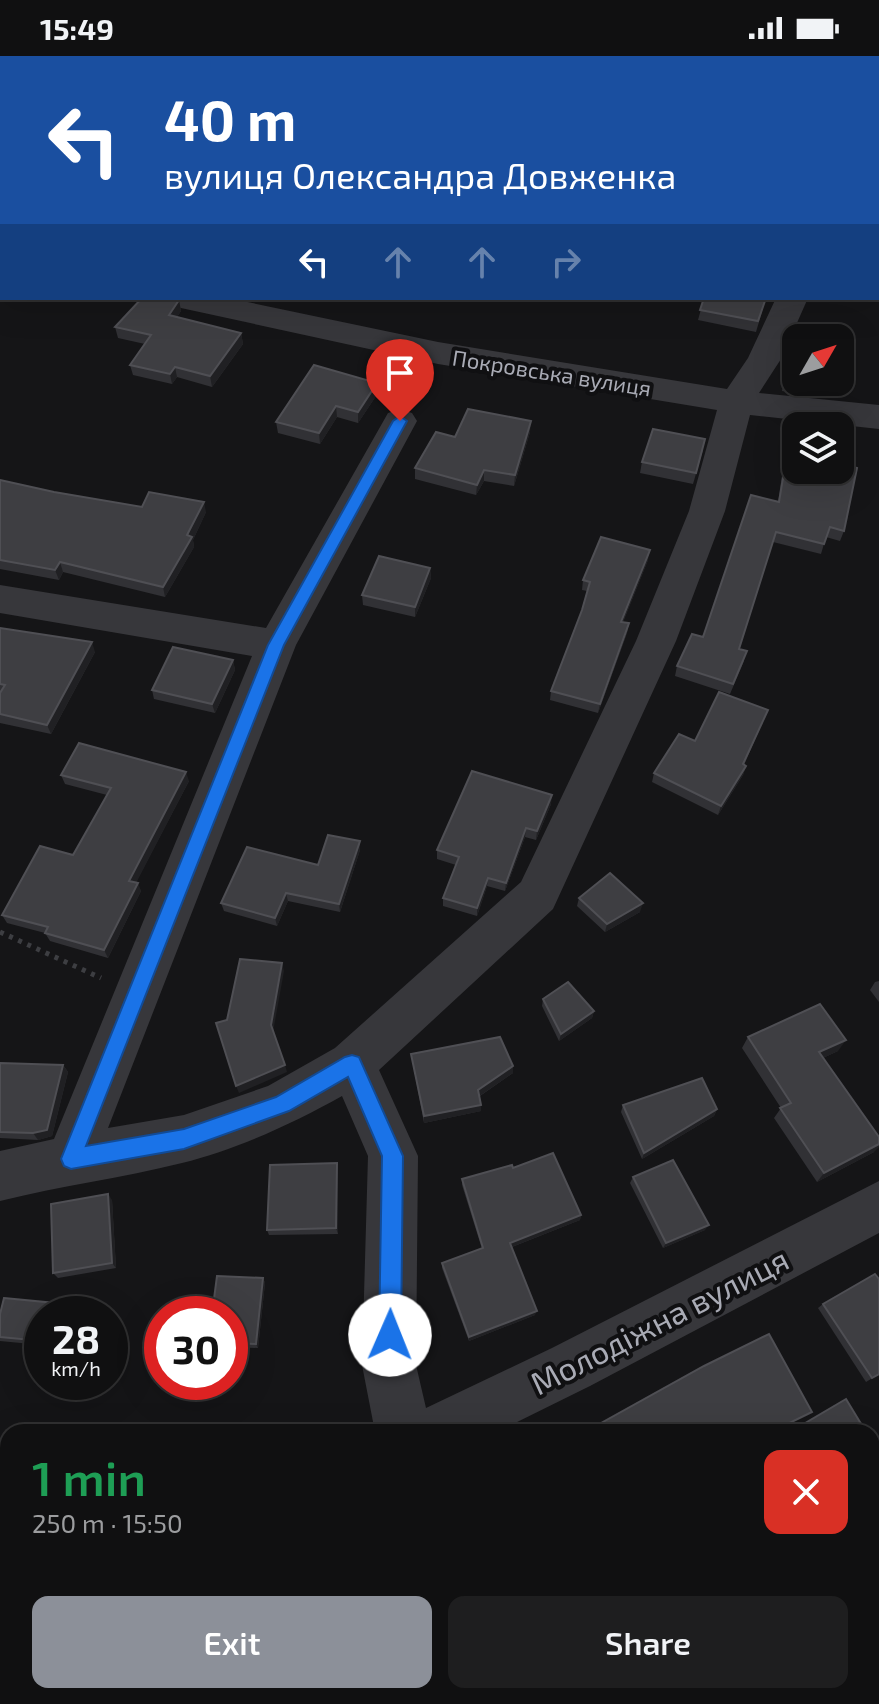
<!DOCTYPE html>
<meta charset="utf-8">
<style>
body{margin:0;font-family:"Exo 2",sans-serif;background:#1e1e1f;color:#f1f3f6;height:100vh;display:flex;flex-direction:column;font-size:30px;white-space:nowrap}
*{box-sizing:border-box;margin:0}
p{font-size:26px;color:#9c9d9f}
.icon{flex:none;width:44px;height:44px;fill:none;stroke:currentColor;stroke-width:2;stroke-linecap:round;stroke-linejoin:round}
.map{position:relative;flex:1;overflow:hidden}
.sheet{position:absolute;left:0px;top:1368px;width:880px;height:280px;display:flex;flex-direction:column;background:#101011;border-radius:24px 24px 0 0;box-shadow:0 8px 32px #0002,0 0 0 2px #303031}
.sheet>*{flex:none}
.banner{position:absolute;left:0px;top:0px;width:880px;height:244px;box-shadow:0 8px 32px #0002,0 0 0 2px #303031;background:#1a4fa0;color:#fff;overflow:hidden}
.needle{width:52px;rotate:51deg}
.controls{position:absolute;left:782px;top:268px;display:grid;gap:16px}
.controls a{display:grid;place-items:center;width:72px;height:72px;border-radius:16px;background:#101011;box-shadow:0 8px 32px #0002,0 0 0 2px #303031;font-size:40px}
.speed{position:absolute;left:24px;top:1240px;display:flex;gap:16px;font-size:40px;font-weight:700;text-align:center}
.speed>*{display:grid;place-content:center;width:104px;height:104px;border-radius:50%;background:#101011;box-shadow:0 8px 32px #0002,0 0 0 2px #303031;line-height:1}
.speed small{font-size:20px;font-weight:400}
.speed .limit{border:12px solid #d22;background:#fff;color:#111}
.pin{position:absolute;display:grid;place-items:center;width:68px;height:68px;color:#fff;margin:-82px -34px;border-radius:50% 50% 50% 0;rotate:-45deg;box-shadow:0 0 8px #0007}
.pin .icon{rotate:45deg}
.me{position:absolute;width:88px;margin:-44px;rotate:1deg;stroke-linejoin:round;filter:drop-shadow(0 0 6px #0008)}
.turn{display:flex;align-items:center;gap:28px;height:168px;padding:0 32px;font-size:36px}
.turn .icon{width:104px;height:104px;stroke-width:2.5}
.turn b{display:block;font-size:56px;line-height:68px}
.lanes{display:flex;align-items:center;height:76px;padding:0 32px;background:#0003;justify-content:center;gap:40px;direction:ltr}
.lanes .off{opacity:.35}
.round{display:grid;place-items:center;flex:none;width:84px;height:84px;border-radius:16px;background:#1e1e1f}
.summary{display:flex;align-items:center;justify-content:space-between;height:136px;padding:0 32px}
h1{font-size:48px;font-weight:600;line-height:60px;color:#1e9e55}
.primary-button{display:flex;gap:16px;margin-top:auto;padding:16px 32px}
.primary-button a{flex:1;height:92px;border-radius:16px;background:#8c9099;color:#fff;font-size:32px;font-weight:600;line-height:92px;text-align:center}
.primary-button a+a{background:#1e1e1f;color:#f1f3f6}
.status{display:flex;justify-content:space-between;align-items:center;height:56px;padding:0 40px;background:#101011;direction:ltr}
.status svg{height:22px;fill:currentColor}
.map>svg:first-child{display:block}
.lines{fill:none;stroke-linecap:round;stroke-linejoin:round}
.path{stroke:#3d3e42;stroke-width:5;stroke-dasharray:4 6;stroke-linecap:butt}
.minor{fill:#37373b;fill-rule:evenodd}
.wall{fill:#313135}
.shaded-wall{fill:#202023}
.building{fill:#3e3e42;stroke:#4f4f54;stroke-width:2}
.route{fill:#1a73e8;stroke:#114b97;stroke-width:2}
.labels{text-anchor:middle;dominant-baseline:central;stroke-width:8;stroke-linejoin:round;paint-order:stroke}
.far-street-label{font-size:22px;fill:#a9abb5;stroke:#101012}
.near-street-label{font-size:32px;fill:#a9abb5;stroke:#101012}
</style>
<div class="status"><b>15:49</b><svg viewBox="0 0 49 12"><path d="M0 12V9h3v3zM5 12V6h3v6zM10 12V3h3v9zM15 12V0h3v12zM26 1h20v11H26zM47 4h2v5h-2z"/></svg></div>
<div class="map">
<svg width="879" height="1648" viewBox="0 0 879 1648">
<rect width="100%" height="100%" fill="#151517"/>
<g class="lines">
<polyline class="path" points="0,876 101,922"/>
<g class="minor">
<polygon points="879,56 879,74 878,74 878,56"/>
<rect x="0" y="198" width="2" height="18"/>
<path d="M 165,242 L 228,242 L 438,286 L 727,333 L 748,302 L 776,242 L 808,242 L 781,303 L 759,337 L 879,349 L 879,373 L 750,359 L 725,455 L 676,585 L 553,853 L 379,1014 L 418,1100 L 416,1309 L 426,1352 L 552,1292 L 879,1125 L 879,1177 L 590,1330 L 497,1376 L 375,1376 L 362,1309 L 368,1100 L 342,1040 C 294,1067 236,1094 182,1107 C 122,1122 60,1130 0,1145 L 0,1095 L 54,1083 L 252,600 L 0,557 L 0,529 L 266,572 L 388,357 L 400,353 L 412,357 L 417,365 L 296,589 L 108,1072 L 184,1059 L 268,1030 L 335,992 L 521,826 L 636,585 L 689,455 L 717,354 L 438,308 L 181,252 L 170,249 Z"/>
<polygon points="385,1640 445,1640 447,1648 385,1648"/>
</g>
</g>
<g class="wall">
<polygon points="704,242 766,242 756,276 698,264"/>
<polygon points="179,244 181,255 177,261 241,277 243,288 212,331 177,321 172,328 133,319 130,309 145,288 118,282 115,271"/>
<polygon points="791,294 818,326 814,340 782,335"/>
<polygon points="377,327 378,337 358,367 337,361 320,388 278,377 276,366"/>
<polygon points="794,356 796,370 844,475 840,485 826,481 821,498 773,486 739,593 744,605 730,638 675,620 677,610 703,581 778,446 790,366"/>
<polygon points="530,376 514,430 484,425 476,439 415,423 415,412 455,381"/>
<polygon points="703,394 693,428 640,417 642,406"/>
<polygon points="0,424 54,436 142,451 206,456 193,484 194,491 165,541 63,516 59,524 0,513"/>
<polygon points="648,504 623,566 629,567 627,577 598,657 550,644 551,635 582,554 587,535 582,534 583,524"/>
<polygon points="430,512 431,522 415,561 363,549 362,539"/>
<polygon points="0,572 95,596 51,678 0,667"/>
<polygon points="233,604 235,614 215,657 154,643 152,634"/>
<polygon points="768,654 744,709 746,710 743,719 718,759 652,726 654,717 695,685"/>
<polygon points="61,719 189,725 136,826 141,835 108,902 50,885 45,877 7,867 2,859 73,799 107,739 65,728"/>
<polygon points="551,748 536,784 525,781 505,835 487,830 477,860 443,850 443,842 456,809 437,803 437,794"/>
<polygon points="360,794 340,856 288,845 277,870 224,855 221,847"/>
<polygon points="579,842 640,856 605,876 577,850"/>
<polygon points="879,925 879,946 870,934 875,926"/>
<polygon points="543,943 594,955 592,962 559,985 542,950"/>
<polygon points="748,981 838,995 823,1002 874,1096 817,1126 774,1062 781,1052 742,992"/>
<polygon points="411,998 513,1010 513,1017 480,1040 481,1055 424,1067"/>
<polygon points="0,1007 63,1009 68,1016 52,1080 38,1084 0,1082"/>
<polygon points="623,1049 717,1053 714,1060 642,1103 621,1056"/>
<polygon points="513,1112 581,1159 580,1164 512,1191 535,1259 469,1285 442,1212 442,1207 482,1193 462,1129 462,1123"/>
<polygon points="338,1113 338,1178 269,1179 267,1174"/>
<polygon points="633,1121 705,1174 663,1192 630,1127"/>
<polygon points="112,1144 116,1212 58,1222 53,1217"/>
<polygon points="263,1222 265,1227 258,1292 230,1291 230,1258"/>
<polygon points="823,1248 879,1318 866,1326 818,1252"/>
<polygon points="60,1251 59,1258 42,1258 42,1289 0,1285 0,1258"/>
</g>
<g class="shaded-wall">
<polygon points="29,0 47,0 45,2 27,2"/>
<polygon points="2,31 2,46 0,48 0,32"/>
<polygon points="179,244 181,255 171,270 169,259"/>
<polygon points="241,277 243,288 212,331 210,320"/>
<polygon points="175,311 177,321 172,328 170,318"/>
<polygon points="377,327 378,337 358,367 358,356"/>
<polygon points="336,350 337,361 320,388 319,377"/>
<polygon points="531,365 530,376 514,430 515,419"/>
<polygon points="484,414 484,425 476,439 477,429"/>
<polygon points="204,446 206,456 193,484 194,491 165,541 163,531"/>
<polygon points="650,494 648,504 619,575 621,566"/>
<polygon points="60,506 63,516 59,524 55,514"/>
<polygon points="430,512 431,522 415,561 415,551"/>
<polygon points="629,567 627,577 598,657 600,648"/>
<polygon points="92,586 95,596 51,678 47,669"/>
<polygon points="233,604 235,614 215,657 212,648"/>
<polygon points="746,710 743,719 718,759 721,750"/>
<polygon points="186,716 189,725 133,833 129,825"/>
<polygon points="552,739 551,748 536,784 537,775"/>
<polygon points="526,772 525,781 505,835 506,827"/>
<polygon points="360,785 360,794 340,856 339,848"/>
<polygon points="488,822 487,830 477,860 477,852"/>
<polygon points="138,827 141,835 108,902 104,894"/>
<polygon points="286,837 288,845 277,870 275,862"/>
<polygon points="643,847 640,856 605,876 607,868"/>
<polygon points="282,907 284,915 273,976 271,969"/>
<polygon points="594,955 592,962 559,985 561,978"/>
<polygon points="846,984 838,995 812,1007 819,996"/>
<polygon points="63,1009 68,1016 52,1080 38,1084 33,1077"/>
<polygon points="285,1009 287,1016 239,1037 236,1030"/>
<polygon points="513,1010 513,1017 478,1041 478,1034"/>
<polygon points="481,1049 481,1055 424,1067 424,1060"/>
<polygon points="717,1053 714,1060 642,1103 644,1097"/>
<polygon points="879,1088 879,1091 874,1096 817,1126 824,1117"/>
<polygon points="337,1107 338,1113 338,1178 336,1172"/>
<polygon points="108,1138 112,1144 116,1212 112,1207"/>
<polygon points="581,1159 580,1164 509,1192 510,1187"/>
<polygon points="709,1169 705,1174 663,1192 666,1187"/>
<polygon points="263,1222 265,1227 258,1292 256,1288"/>
<polygon points="55,1247 60,1251 59,1258 53,1258"/>
<polygon points="537,1255 535,1259 469,1285 469,1281"/>
</g>
<g class="building">
<polygon points="0,0 29,0 27,2 2,2 2,31 0,32"/>
<polygon points="497,0 678,0 677,2 496,2"/>
<polygon points="878,165 879,166 878,204"/>
<polygon points="142,242 172,242 179,244 169,259 241,277 210,320 175,311 170,318 130,309 151,279 115,271"/>
<polygon points="704,242 766,242 758,265 700,254"/>
<polygon points="791,294 796,295 796,326 818,326 818,329 785,325"/>
<polygon points="314,309 377,327 358,356 336,350 319,377 276,366"/>
<polygon points="468,353 531,365 515,419 484,414 477,429 415,412 436,376 455,381"/>
<polygon points="794,356 833,361 832,370 796,370 796,414 840,414 840,408 857,412 844,475 830,471 824,488 776,476 739,593 747,595 733,628 677,610 692,578 703,581 751,439 779,446"/>
<polygon points="653,373 705,383 696,417 642,406"/>
<polygon points="0,424 54,436 142,451 149,436 204,446 187,479 192,481 163,531 60,506 55,514 0,504"/>
<polygon points="601,481 650,494 621,566 629,567 600,648 551,635 582,554 590,526 583,524"/>
<polygon points="379,500 430,512 415,551 362,539"/>
<polygon points="0,572 92,586 47,669 0,658 0,637 5,629 0,628"/>
<polygon points="173,591 233,604 212,648 152,634"/>
<polygon points="719,636 768,654 743,708 746,710 721,750 654,717 679,678 695,685"/>
<polygon points="79,687 186,716 129,825 138,827 104,894 45,877 48,871 2,859 40,790 73,799 111,732 61,719"/>
<polygon points="472,715 552,739 537,775 526,772 506,827 488,822 477,852 443,842 459,801 437,794"/>
<polygon points="328,779 360,785 339,848 286,837 275,862 221,847 247,791 318,809"/>
<polygon points="610,817 643,847 607,868 579,842"/>
<polygon points="240,903 282,907 271,969 285,1009 236,1030 216,967 227,964"/>
<polygon points="568,926 594,955 561,978 543,943"/>
<polygon points="820,948 846,984 819,996 879,1081 879,1088 824,1117 780,1052 791,1047 748,981"/>
<polygon points="500,981 513,1010 478,1034 481,1049 424,1060 411,998"/>
<polygon points="0,1007 63,1009 47,1074 33,1077 0,1076"/>
<polygon points="702,1022 717,1053 644,1097 623,1049"/>
<polygon points="553,1097 581,1159 510,1187 537,1255 469,1281 442,1207 483,1192 462,1123 512,1109 513,1112"/>
<polygon points="673,1104 709,1169 666,1187 633,1121"/>
<polygon points="337,1107 336,1172 267,1174 270,1109"/>
<polygon points="108,1138 112,1207 53,1217 51,1148"/>
<polygon points="875,1218 879,1223 879,1318 872,1322 823,1248"/>
<polygon points="217,1220 263,1222 256,1288 230,1287 230,1258 212,1258"/>
<polygon points="4,1242 55,1247 53,1258 42,1258 42,1285 0,1281 0,1258"/>
<polygon points="769,1278 812,1356 771,1376 585,1376 704,1310"/>
<polygon points="846,1343 866,1376 799,1376 797,1372"/>
<polygon points="872,1385 879,1397 879,1399 872,1403"/>
<polygon points="0,1409 8,1410 8,1512 0,1511"/>
</g>
<polygon class="route" points="400,360 407,365 284,589 86,1090 184,1073 276,1041 345,1001 352,999 359,1001 403,1100 401,1279 397,1287 390,1290 382,1287 379,1279 382,1100 348,1021 289,1055 184,1093 71,1113 64,1110 61,1103 268,589 393,365"/>
<g class="labels">
<g class="far-street-label">
<text transform="translate(552 316) rotate(9)">Покровська вулиця</text>
</g>
<g class="near-street-label">
<text transform="translate(659 1264) rotate(-27)">Молодіжна вулиця</text>
</g>
</g>
</svg>
<div class="controls">
<a><svg class="needle" viewBox="-14 -14 28 28"><path d="M0-13l5 13h-10z" fill="#e53935"/><path d="M0 13l5-13h-10z" fill="#9c9d9f"/></svg></a>
<a><svg class="icon" aria-label="layers" viewBox="0 0 24 24"><path d="M12 4l9 5-9 5-9-5zM3 14l9 5 9-5"/></svg></a>
</div>
<div class="speed"><div>28<small>km/h</small></div><div class="limit">30</div></div>
<div class="pin" style="left:400px;top:365px;background:#d93025"><svg class="icon" aria-label="arrive" viewBox="0 0 24 24"><path d="M6 21V4h12l-3 4 3 4H6"/></svg></div>
<svg class="me" style="left:390px;top:1279px" viewBox="-20 -20 40 40"><circle r="19" fill="#fff"/><path d="M0-13L10 11 0 6-10 11z" fill="#1a73e8"/></svg>
<div class="banner">
<div class="turn"><svg class="icon" aria-label="left" viewBox="0 0 24 24"><path d="M17 20v-9H6M10 6l-5 5 5 5"/></svg><div><b>40 m</b>вулиця Олександра Довженка</div></div>
<div class="lanes"><svg class="icon" aria-label="left" viewBox="0 0 24 24"><path d="M17 20v-9H6M10 6l-5 5 5 5"/></svg><svg class="icon off" aria-label="ahead" viewBox="0 0 24 24"><path d="M12 20V5M6 11l6-6 6 6"/></svg><svg class="icon off" aria-label="ahead" viewBox="0 0 24 24"><path d="M12 20V5M6 11l6-6 6 6"/></svg><svg class="icon off" aria-label="right" viewBox="0 0 24 24"><path d="M7 20v-9h11M14 6l5 5-5 5"/></svg></div>
</div>
<section class="sheet">
<div class="summary"><div><h1>1 min</h1><p>250 m · 15:50</p></div><a class="round" style="background:#d93025;color:#fff"><svg class="icon" aria-label="close" viewBox="0 0 24 24"><path d="M6 6l12 12M18 6L6 18"/></svg></a></div>
<div class="primary-button"><a>Exit</a><a>Share</a></div>
</section>
</div>
